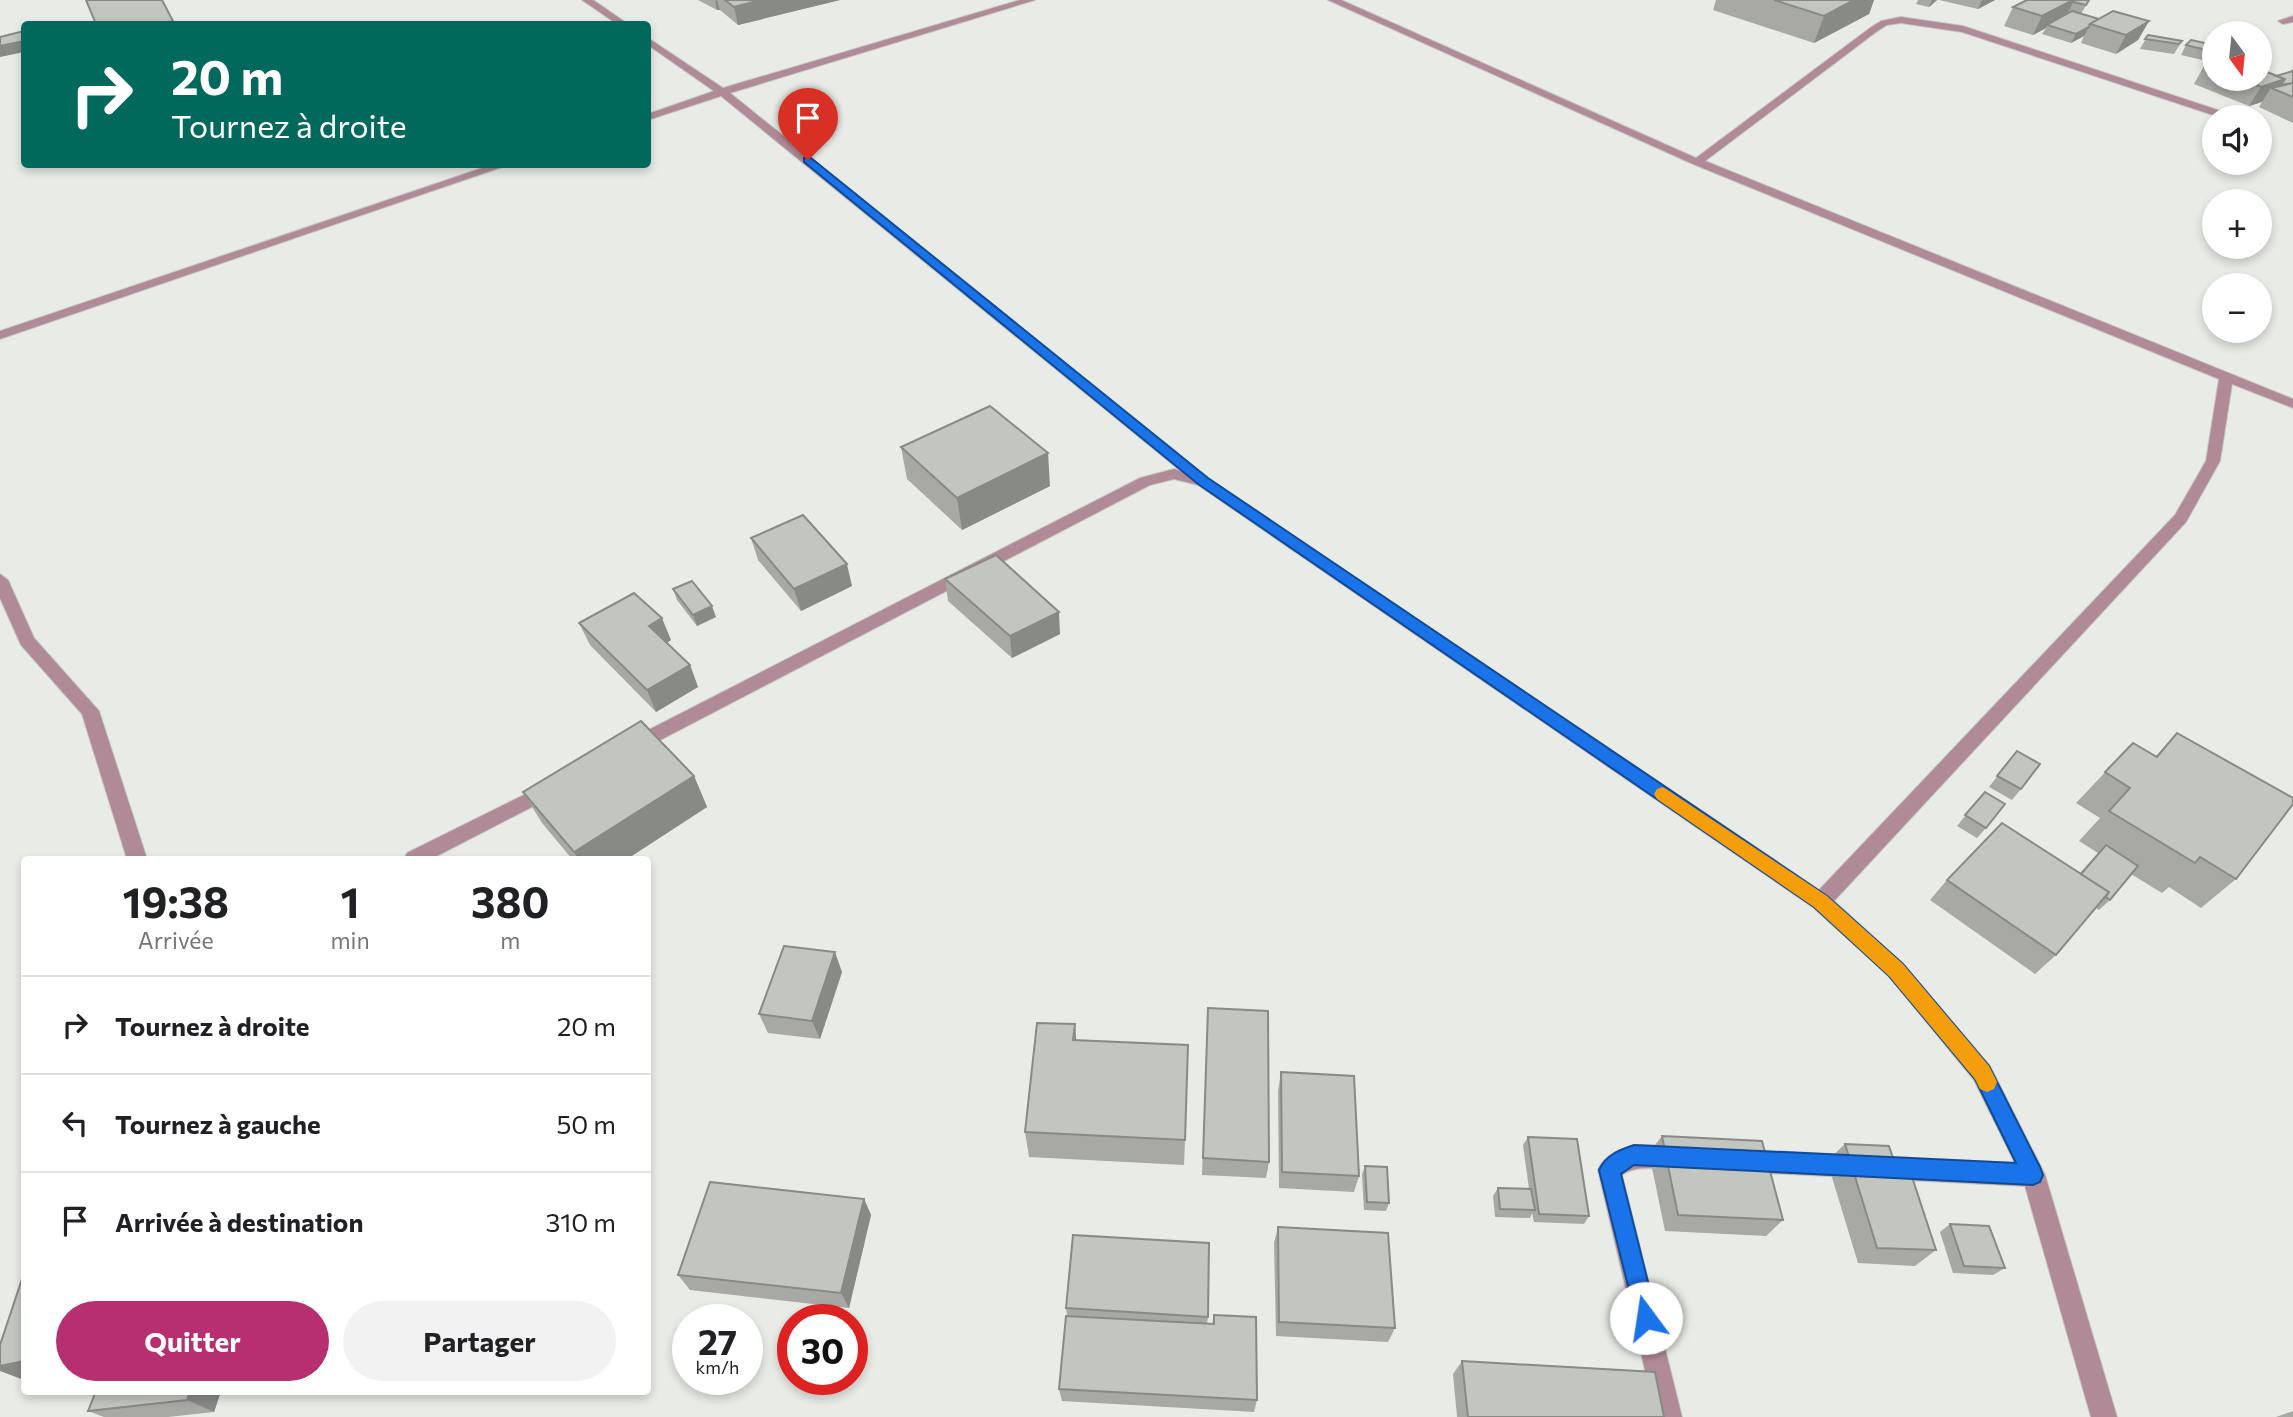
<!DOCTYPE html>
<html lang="fr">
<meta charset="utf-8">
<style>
body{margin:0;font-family:Commissioner,sans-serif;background:#f2f2f2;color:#202124;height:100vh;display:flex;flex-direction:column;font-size:26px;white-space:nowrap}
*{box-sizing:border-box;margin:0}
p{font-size:23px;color:#757577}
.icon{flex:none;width:38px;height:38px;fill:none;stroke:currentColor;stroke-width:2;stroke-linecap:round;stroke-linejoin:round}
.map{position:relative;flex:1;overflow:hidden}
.drawer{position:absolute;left:21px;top:856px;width:630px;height:539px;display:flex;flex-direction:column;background:#fff;border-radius:7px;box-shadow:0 4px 10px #0003}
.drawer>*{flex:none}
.hud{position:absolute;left:21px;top:21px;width:630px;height:147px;border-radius:7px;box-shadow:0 4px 10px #0003;background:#00695c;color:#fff;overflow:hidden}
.needle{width:46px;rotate:165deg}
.tools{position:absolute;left:2202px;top:21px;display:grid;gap:14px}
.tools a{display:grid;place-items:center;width:70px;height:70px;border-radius:50%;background:#fff;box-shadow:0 4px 10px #0003;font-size:35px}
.speed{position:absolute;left:672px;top:1304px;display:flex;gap:14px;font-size:35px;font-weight:700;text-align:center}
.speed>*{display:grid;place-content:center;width:91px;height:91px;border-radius:50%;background:#fff;box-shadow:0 4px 10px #0003;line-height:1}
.speed small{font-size:18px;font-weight:400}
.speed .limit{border:10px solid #d22;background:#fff;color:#111}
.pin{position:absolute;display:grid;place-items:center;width:60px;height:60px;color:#fff;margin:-72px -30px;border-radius:50% 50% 50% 0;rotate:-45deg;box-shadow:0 0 7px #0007}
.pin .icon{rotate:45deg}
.me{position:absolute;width:77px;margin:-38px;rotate:346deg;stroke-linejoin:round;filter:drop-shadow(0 0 5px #0008)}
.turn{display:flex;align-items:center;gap:24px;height:147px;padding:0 35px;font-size:32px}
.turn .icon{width:91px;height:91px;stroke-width:2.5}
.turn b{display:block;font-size:49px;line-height:60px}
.eta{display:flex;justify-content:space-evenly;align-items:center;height:119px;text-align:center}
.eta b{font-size:42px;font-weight:700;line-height:49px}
.action{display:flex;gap:14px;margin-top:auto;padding:14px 35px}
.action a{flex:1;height:80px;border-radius:42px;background:#b52f71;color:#fff;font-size:28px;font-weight:700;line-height:80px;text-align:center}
.action a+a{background:#f2f2f2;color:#202124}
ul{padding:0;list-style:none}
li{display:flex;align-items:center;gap:21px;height:98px;padding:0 35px;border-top:2px solid #e0e0e0}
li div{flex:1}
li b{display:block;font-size:26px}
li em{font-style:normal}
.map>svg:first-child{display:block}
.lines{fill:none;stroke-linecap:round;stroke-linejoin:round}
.street-casing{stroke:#c6c7c3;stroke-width:2}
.street{fill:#b18a98;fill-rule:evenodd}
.wall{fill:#a8a9a4}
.shaded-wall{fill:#888a86}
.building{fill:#c3c5bf;stroke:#888a86;stroke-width:2}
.route{fill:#1a73e8;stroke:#114b97;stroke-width:2}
.slow{fill:#f59e0b}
</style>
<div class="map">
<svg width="2293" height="1417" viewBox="0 0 2293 1417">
<rect width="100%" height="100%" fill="#e9ebe6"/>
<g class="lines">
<g class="street-casing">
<g id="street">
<polygon points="582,0 593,0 628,24 617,24"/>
<polygon points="1020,0 1035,0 730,93 1206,477 1819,890 2175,515 2206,461 2219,379 1693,164 1328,0 1341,0 1696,158 1870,28 1881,21 1901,17 1963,26 2233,115 2234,117 2219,117 1962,32 1901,23 1887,25 1876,32 1705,161 2293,399 2293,408 2232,384 2220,461 2186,522 1834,901 1903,964 1990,1066 2045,1175 2117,1417 2091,1417 2025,1186 1746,1172 1738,1169 1735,1161 1738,1153 1746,1150 2015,1163 1974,1080 1889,976 1814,908 1198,485 1174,479 1150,485 641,750 629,750 626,745 629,740 1140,478 1174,469 1181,471 721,96 648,120 648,114 714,91 648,45 648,38 723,88"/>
<polygon points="2293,16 2293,22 2283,24 2278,21"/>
<polygon points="494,164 511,164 0,339 0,331"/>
<polygon points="0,574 8,580 34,638 99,711 147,859 127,859 82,714 21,645 0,598"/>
<polygon points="548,783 555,785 557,790 555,795 431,859 404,859 407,853"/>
<path d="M 1639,1145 L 1673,1146 L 1681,1149 L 1684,1157 L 1681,1165 C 1662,1173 1640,1162 1622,1175 L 1682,1417 L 1656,1417 L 1598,1170 C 1604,1154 1623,1148 1639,1145 Z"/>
</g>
</g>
<use href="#street" class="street"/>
</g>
<g class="wall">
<polygon points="698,0 840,0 738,25 720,10 717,10"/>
<polygon points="1716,0 1874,0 1869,14 1814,43 1713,10"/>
<polygon points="1918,0 1937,0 1929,7 1916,4"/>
<polygon points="1939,0 1995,0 1978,9"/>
<polygon points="2089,0 2081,14 2099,19 2149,21 2138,40 2116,54 2081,43 2084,36 2071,43 2042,34 2046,28 2033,35 2004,26 2013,7"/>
<polygon points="2148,35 2182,41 2174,54 2140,49"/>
<polygon points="2186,45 2214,45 2214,79 2259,79 2290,72 2293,68 2293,123 2259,107 2262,102 2249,106 2194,84 2205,64 2211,62 2181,55"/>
<polygon points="901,447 1050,486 962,530 907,479"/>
<polygon points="751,538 852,586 801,611 758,560"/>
<polygon points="945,579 1060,634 1012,658 948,601"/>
<polygon points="673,589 716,617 697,626 677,600"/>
<polygon points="579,623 671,640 667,643 690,665 698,687 656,712 590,645"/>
<polygon points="2177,733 2236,879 2201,908 2169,887 2162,893 2131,874 2110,900 2099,910 2096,908 2056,955 2035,974 1930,900 1947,880 2080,873 2098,853 2079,841 2100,818 2076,803 2133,743 2156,756"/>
<polygon points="2017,751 2021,789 2012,800 1989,787"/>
<polygon points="694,776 707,807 627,859 572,859 542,823 523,792"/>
<polygon points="1985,792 1986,828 1977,838 1957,826"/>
<polygon points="842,972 820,1039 768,1033 759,1014"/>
<polygon points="1208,1008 1269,1162 1266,1178 1202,1175"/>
<polygon points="1075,1024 1076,1040 1185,1140 1184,1165 1029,1157 1025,1132"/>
<polygon points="1281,1072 1359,1176 1354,1192 1279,1188 1278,1091"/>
<polygon points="1662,1136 1783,1220 1766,1236 1665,1231 1649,1153"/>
<polygon points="1528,1137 1589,1216 1584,1224 1534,1222 1532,1213 1530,1218 1495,1217 1493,1196 1498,1188 1529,1189 1523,1145"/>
<polygon points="1845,1144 1899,1177 1936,1250 1915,1266 1858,1263 1827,1161"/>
<polygon points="1365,1166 1389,1203 1386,1211 1364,1210 1362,1174"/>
<polygon points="864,1199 871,1215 849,1308 690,1290 678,1275"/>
<polygon points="1950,1224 2005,1268 1993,1275 1953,1273 1940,1232"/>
<polygon points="1278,1227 1395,1328 1388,1342 1276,1336 1274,1243"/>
<polygon points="1066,1308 1208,1317 1207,1324 1212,1324 1214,1315 1257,1400 1254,1412 1062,1401 1059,1389 1067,1316"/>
<polygon points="1462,1361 1664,1417 1457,1417 1453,1374"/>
<polygon points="96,1391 221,1391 214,1412 168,1417 104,1417 88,1411"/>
<polygon points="2293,1411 2293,1417 2276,1417"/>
</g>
<g class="shaded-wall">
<polygon points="162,0 175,24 157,24"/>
<polygon points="717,0 720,10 717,10 715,1"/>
<polygon points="761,0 840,0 738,25 734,7"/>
<polygon points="1854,0 1874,0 1869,14 1814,43 1824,16"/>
<polygon points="1932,0 1937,0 1929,7"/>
<polygon points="1982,0 1995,0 1978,9"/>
<polygon points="2073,0 2074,0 2066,17 2047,25 2046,28 2033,35 2042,16"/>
<polygon points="2149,21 2138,40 2116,54 2126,35"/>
<polygon points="2089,27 2084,36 2071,43 2076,34"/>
<polygon points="24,41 24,52 0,57 0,46"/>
<polygon points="2285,79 2278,90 2271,88 2262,102 2249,106 2261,87"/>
<polygon points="1048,453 1050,486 962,530 957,498"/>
<polygon points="847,564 852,586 801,611 794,589"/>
<polygon points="712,606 716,617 697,626 693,615"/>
<polygon points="1059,612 1060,634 1012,658 1010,636"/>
<polygon points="662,618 671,640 658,648 649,626"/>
<polygon points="690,665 698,687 656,712 647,690"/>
<polygon points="694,776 707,807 627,859 578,859 574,852"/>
<polygon points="835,952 842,972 820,1039 812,1021"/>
<polygon points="1075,1024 1077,1052 1073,1040"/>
<polygon points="864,1199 871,1215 849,1308 841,1293"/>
<polygon points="24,1361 24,1380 0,1371 0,1366"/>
<polygon points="47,1391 66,1391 54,1394"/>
<polygon points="190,1391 221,1391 214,1412 187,1400"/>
</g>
<g class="building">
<polygon points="86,0 162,0 173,21 157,24 96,24"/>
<polygon points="725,0 761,0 734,7"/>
<polygon points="1774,0 1854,0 1824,16"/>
<polygon points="2027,0 2073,0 2042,16 2013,7"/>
<polygon points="2074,0 2089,0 2086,5 2073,2"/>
<polygon points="2072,11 2099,19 2090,24 2089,27 2076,34 2047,25"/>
<polygon points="2113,11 2149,21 2126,35 2090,24"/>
<polygon points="24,31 24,41 0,46 0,37"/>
<polygon points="2148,35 2182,41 2179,44 2145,39"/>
<polygon points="2191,40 2214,45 2214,52 2186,45"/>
<polygon points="2214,62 2214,68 2205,64"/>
<polygon points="2259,69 2285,79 2261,87 2242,79 2259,79"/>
<polygon points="2293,71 2293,83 2281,85 2285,79 2276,76"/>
<polygon points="2293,83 2293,97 2271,88"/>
<polygon points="990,406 1048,453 957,498 901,447"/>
<polygon points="803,515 847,564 794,589 751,538"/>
<polygon points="996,555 1059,612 1010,636 945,579"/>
<polygon points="692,581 712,606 693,615 673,589"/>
<polygon points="634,593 662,618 649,626 690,665 647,690 579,623"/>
<polygon points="641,721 694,776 574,852 523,792"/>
<polygon points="2177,733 2293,798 2293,804 2236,879 2200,857 2195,863 2109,811 2130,788 2105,772 2133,743 2157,757"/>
<polygon points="2017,751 2040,764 2021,789 1997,776"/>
<polygon points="1985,792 2005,804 1986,828 1965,815"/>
<polygon points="2002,823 2109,892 2056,955 1947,880"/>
<polygon points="2106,845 2138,866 2110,900 2106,897 2109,892 2081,874"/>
<polygon points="784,946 835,952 812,1021 759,1014"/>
<polygon points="1208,1008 1268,1011 1269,1162 1203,1158"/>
<polygon points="1037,1023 1075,1024 1073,1040 1188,1045 1185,1140 1025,1132"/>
<polygon points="1281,1072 1354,1076 1359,1176 1282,1172"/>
<polygon points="1662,1136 1762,1141 1783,1220 1678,1215"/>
<polygon points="1528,1137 1577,1139 1589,1216 1539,1214"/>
<polygon points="1845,1144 1889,1146 1899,1177 1912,1177 1936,1250 1877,1248"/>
<polygon points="1365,1166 1387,1167 1389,1203 1367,1202"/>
<polygon points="710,1182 864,1199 841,1293 678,1275"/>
<polygon points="1498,1188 1531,1189 1535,1210 1500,1209"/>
<polygon points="1950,1224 1989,1226 2005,1268 1964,1266"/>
<polygon points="1278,1227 1388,1233 1395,1328 1279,1322"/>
<polygon points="1073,1235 1209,1243 1208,1317 1066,1308"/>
<polygon points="24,1278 24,1361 0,1366 0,1345 22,1279"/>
<polygon points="1214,1315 1256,1317 1257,1400 1059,1389 1066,1316 1214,1324"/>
<polygon points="1462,1361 1655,1372 1664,1417 1468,1417"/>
<polygon points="96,1391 190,1391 187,1400 88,1411"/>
</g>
<path class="route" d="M 804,158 L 811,158 L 1208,478 L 1827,896 L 1903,964 L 1989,1066 L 2040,1167 L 2043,1175 L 2040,1182 L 2033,1185 L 1634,1165 L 1621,1174 L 1657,1318 L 1653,1326 L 1646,1330 L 1638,1326 L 1599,1170 C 1606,1155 1619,1150 1634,1145 L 2016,1163 L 1975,1079 L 1889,976 L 1814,907 L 1198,484 L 804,162 Z"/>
<polygon class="slow" points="1663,787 1827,896 1903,964 1989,1066 1997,1082 1994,1089 1987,1092 1980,1089 1975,1079 1889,976 1814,907 1657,799 1654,794 1657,789"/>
</svg>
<div class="tools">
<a><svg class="needle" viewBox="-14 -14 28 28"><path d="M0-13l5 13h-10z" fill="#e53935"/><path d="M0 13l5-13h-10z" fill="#757577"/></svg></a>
<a><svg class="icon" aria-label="sound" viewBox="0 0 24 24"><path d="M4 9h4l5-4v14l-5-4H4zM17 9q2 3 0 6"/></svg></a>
<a>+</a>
<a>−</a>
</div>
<div class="speed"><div>27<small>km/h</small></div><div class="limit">30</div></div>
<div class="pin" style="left:808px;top:160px;background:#d93025"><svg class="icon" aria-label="arrive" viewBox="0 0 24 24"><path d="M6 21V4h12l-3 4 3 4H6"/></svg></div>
<svg class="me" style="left:1646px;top:1318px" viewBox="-20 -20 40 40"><circle r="19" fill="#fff"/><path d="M0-13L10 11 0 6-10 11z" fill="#1a73e8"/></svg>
<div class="hud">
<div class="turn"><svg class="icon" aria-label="right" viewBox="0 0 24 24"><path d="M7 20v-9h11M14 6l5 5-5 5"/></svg><div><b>20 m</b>Tournez à droite</div></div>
</div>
<section class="drawer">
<div class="eta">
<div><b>19:38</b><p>Arrivée</p></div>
<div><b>1</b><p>min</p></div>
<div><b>380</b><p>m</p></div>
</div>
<ul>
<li><svg class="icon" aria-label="right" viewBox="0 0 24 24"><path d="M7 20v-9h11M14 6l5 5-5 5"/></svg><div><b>Tournez à droite</b></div><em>20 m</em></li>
<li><svg class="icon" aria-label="left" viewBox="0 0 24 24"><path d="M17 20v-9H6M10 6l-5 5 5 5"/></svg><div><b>Tournez à gauche</b></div><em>50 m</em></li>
<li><svg class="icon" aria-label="arrive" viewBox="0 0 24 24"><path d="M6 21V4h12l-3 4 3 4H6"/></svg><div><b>Arrivée à destination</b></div><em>310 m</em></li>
</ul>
<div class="action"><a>Quitter</a><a>Partager</a></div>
</section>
</div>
